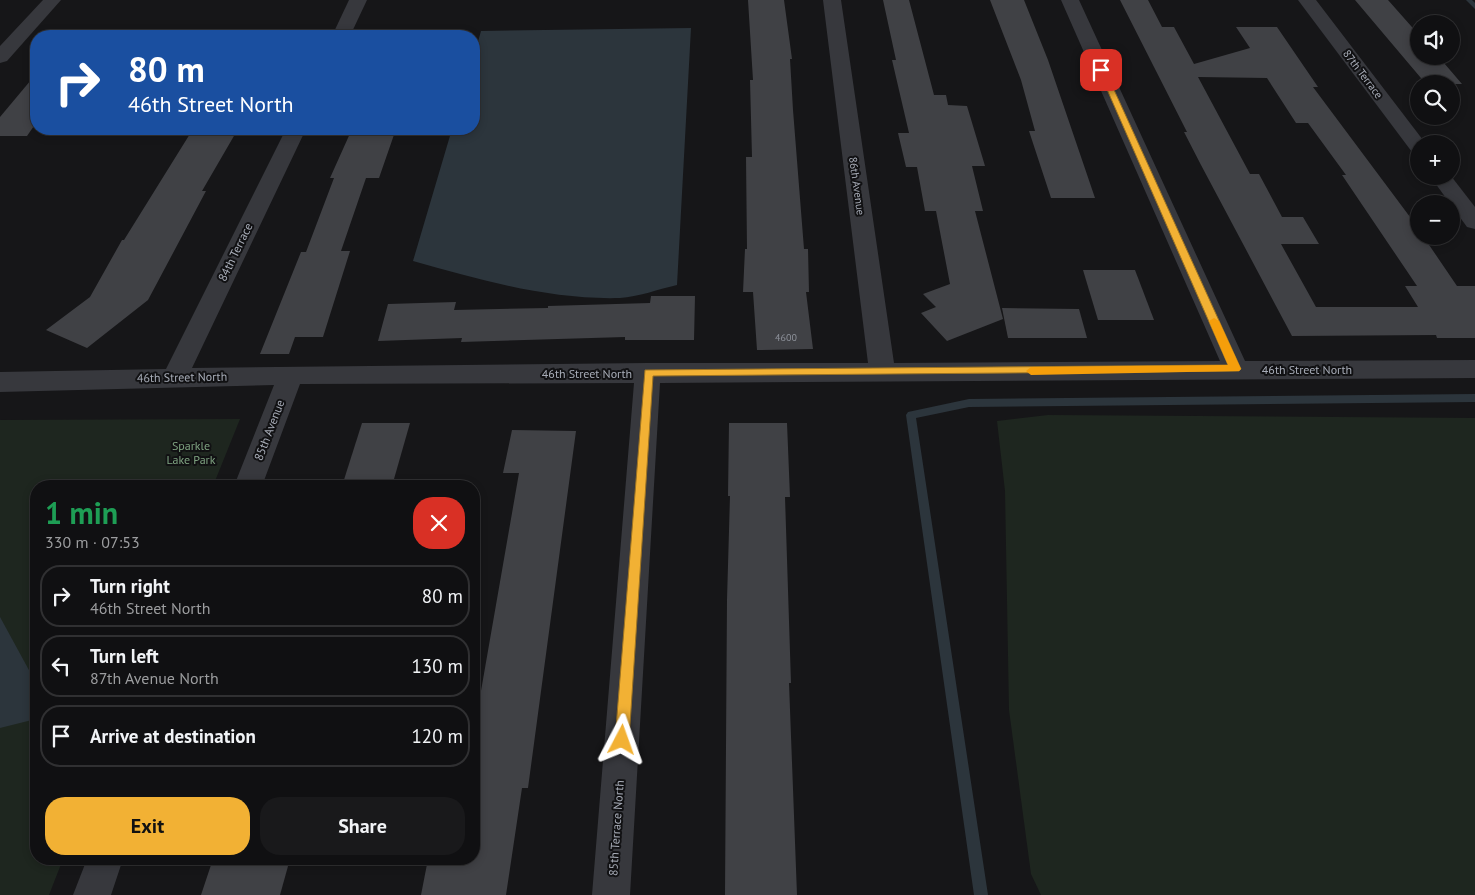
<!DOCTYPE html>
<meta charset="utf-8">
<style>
body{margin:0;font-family:"PT Sans",sans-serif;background:#19191b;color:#f1f3f6;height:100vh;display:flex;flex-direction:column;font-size:19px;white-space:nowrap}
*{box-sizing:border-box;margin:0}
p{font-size:16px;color:#9c9d9f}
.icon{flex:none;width:28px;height:28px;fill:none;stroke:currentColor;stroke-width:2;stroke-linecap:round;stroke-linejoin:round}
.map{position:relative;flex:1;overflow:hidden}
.panel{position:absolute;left:30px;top:480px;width:450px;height:385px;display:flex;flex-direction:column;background:#101012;border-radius:20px;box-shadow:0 2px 8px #0003,0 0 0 1px #303032}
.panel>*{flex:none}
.hud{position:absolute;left:30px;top:30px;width:450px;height:105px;border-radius:20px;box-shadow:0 2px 8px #0003,0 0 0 1px #303032;background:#1a4fa0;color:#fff;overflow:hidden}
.controls{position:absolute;left:1410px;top:15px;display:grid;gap:10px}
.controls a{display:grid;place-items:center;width:50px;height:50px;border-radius:50%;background:#101012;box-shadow:0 2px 8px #0003,0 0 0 1px #303032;font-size:25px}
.pin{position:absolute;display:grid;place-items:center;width:42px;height:42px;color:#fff;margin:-21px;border-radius:10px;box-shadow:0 2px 8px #0006}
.me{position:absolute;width:55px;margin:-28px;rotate:4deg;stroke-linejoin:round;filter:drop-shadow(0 0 4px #0008)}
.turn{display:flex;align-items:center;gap:18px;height:105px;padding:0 15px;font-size:22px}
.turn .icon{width:65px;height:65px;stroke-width:2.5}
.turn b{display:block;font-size:35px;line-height:42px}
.round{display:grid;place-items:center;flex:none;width:52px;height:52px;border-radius:20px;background:#19191b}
.head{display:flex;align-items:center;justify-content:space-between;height:85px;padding:0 15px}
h1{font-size:30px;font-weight:600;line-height:38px;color:#1e9e55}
.action{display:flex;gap:10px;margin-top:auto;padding:10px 15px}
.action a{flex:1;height:58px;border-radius:20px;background:#f2b134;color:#111;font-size:20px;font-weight:600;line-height:58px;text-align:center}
.action a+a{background:#19191b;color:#f1f3f6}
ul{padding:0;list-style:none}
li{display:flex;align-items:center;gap:15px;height:62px;margin:0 10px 8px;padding:0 5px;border:2px solid #303032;border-radius:20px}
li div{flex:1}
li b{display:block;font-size:19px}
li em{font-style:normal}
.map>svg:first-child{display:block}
.green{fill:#1e261f}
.water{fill:#2c353c}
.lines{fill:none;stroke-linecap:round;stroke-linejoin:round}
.stream{fill:#2c353c;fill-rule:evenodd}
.building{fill:#404145;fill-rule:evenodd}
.minor{fill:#37383d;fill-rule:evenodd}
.route{fill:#f2b134;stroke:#9d7322}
.slow{fill:#f59e0b}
.labels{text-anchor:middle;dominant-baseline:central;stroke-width:4;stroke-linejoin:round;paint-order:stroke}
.number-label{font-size:10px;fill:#8e929b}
.far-street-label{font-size:11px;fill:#a8adb8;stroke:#111113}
.street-label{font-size:12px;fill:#a8adb8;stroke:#111113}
.park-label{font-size:12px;fill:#7fa381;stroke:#111113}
</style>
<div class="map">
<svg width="1475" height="895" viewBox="0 0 1475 895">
<rect width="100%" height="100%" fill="#161618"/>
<g class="green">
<polygon points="1048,415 1475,418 1475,895 1041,895 1031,874 1009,710 1005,491 997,421"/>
<polygon points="240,419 213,486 36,486 36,859 63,859 49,895 0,895 0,420"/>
</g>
<g class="water">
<path d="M 691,28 L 677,285 C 659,289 638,297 620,298 C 550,300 480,280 413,261 L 452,129 L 474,129 L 474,56 L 481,31 Z"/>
<polygon points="0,617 36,683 36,719 0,728"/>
</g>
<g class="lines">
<g class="stream">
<polygon points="1466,0 1472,0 1475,3 1475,9"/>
<polygon points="1475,394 1475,402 969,407 916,418 988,895 974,895 906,415 908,412 969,399"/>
</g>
</g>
<g class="building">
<polygon points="748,0 784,0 792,59 790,59 793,110 804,249 808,249 809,292 806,292 813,349 757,350 753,292 743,292 745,249 747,249 746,157 752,157 750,80 753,80"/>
<polygon points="883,0 909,0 934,95 946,95 948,105 967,106 985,166 972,166 983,211 975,211 1003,319 947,341 921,313 936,307 923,294 950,284 936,211 925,211 917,167 906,167 898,133 909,133 892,60 896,60"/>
<polygon points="990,0 1024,0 1048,60 1095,198 1051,198 1029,131 1035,131 1021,80"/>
<path d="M 1120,0 L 1148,0 L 1162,27 L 1174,27 L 1194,64 L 1250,48 L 1236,27 L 1277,27 L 1318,87 L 1313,87 L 1410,217 L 1419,230 L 1419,236 L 1423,236 L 1457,286 L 1475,286 L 1475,338 L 1437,338 L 1436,335 L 1292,336 L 1201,165 L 1184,132 L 1187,132 ZM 1198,77 L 1267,78 L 1296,123 L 1308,123 L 1346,175 L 1342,175 L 1417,286 L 1405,286 L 1418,307 L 1316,307 L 1281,244 L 1319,244 L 1303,217 L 1282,217 L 1259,174 L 1250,174 Z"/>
<polygon points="1355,0 1388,0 1419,35 1419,56 1438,56 1462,84 1426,84"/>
<polygon points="36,74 36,123 27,136 0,136 0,117"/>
<polygon points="193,129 238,129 202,191 206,191 148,300 87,348 46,330 90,297 122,240 124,240"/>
<polygon points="352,129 396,129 379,178 366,178 341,251 350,251 323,337 295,337 289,354 260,354 301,252 306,252 334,178 330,178"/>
<polygon points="1083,270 1135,270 1154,320 1098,320"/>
<polygon points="651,296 695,296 694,340 625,340 625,337 461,342 462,338 378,341 388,304 456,302 454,310 548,308 548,306 650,303"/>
<polygon points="1002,308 1079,309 1087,338 1008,338"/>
<polygon points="362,423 410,423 392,486 342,486"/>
<polygon points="729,423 787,423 790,497 785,497 791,683 789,683 797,895 725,895 727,600 730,496 728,496"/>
<polygon points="512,430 576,431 528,788 522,788 506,895 421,895 428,859 474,859 474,731 519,473 503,473"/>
<polygon points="213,859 290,859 280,895 201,895"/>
</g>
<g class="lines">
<g class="minor">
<polygon points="43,0 61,0 7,61 0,63 0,46"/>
<polygon points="349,0 367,0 350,36 332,36"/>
<polygon points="823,0 841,0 894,363 1220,361 1061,0 1079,0 1245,361 1475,360 1475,378 660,383 630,895 592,895 634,383 300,384 262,486 234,486 274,385 0,392 0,372 166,369 286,129 306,129 192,368 648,363 868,363"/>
<polygon points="1298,0 1316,0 1426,144 1419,144 1419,154 1412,152"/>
<polygon points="1430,176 1451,176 1475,207 1475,229 1467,227"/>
<polygon points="87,859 123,859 111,895 73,895"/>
</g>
</g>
<polygon class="route" points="1098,69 1105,70 1241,369 1239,371 653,376 629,740 627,745 622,747 617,745 615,740 645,370 1228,365"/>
<polygon class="slow" points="1214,318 1219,321 1241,369 1239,371 1031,375 1026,371 1031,367 1228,365 1209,321"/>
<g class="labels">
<g class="number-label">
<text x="786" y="337">4600</text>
</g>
<g class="far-street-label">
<text transform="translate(1363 74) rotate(53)">87th Terrace</text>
<text transform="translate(857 186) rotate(82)">86th Avenue</text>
</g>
<g class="street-label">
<text transform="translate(235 252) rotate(-64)">84th Terrace</text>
<text x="1307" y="369">46th Street North</text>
<text x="587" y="373">46th Street North</text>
<text transform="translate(182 377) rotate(-1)">46th Street North</text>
<text transform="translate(269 430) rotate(-69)">85th Avenue</text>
<text transform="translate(616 828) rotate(-86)">85th Terrace North</text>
</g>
<g class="park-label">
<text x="191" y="445">Sparkle<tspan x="191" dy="14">Lake Park</tspan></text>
</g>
</g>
</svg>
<div class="controls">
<a><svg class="icon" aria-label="sound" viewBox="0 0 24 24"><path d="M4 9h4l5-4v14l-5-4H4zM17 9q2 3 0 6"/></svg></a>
<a><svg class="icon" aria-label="search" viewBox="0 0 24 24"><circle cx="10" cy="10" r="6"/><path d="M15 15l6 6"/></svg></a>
<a>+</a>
<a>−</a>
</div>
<div class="pin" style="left:1101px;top:70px;background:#d93025"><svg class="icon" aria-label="arrive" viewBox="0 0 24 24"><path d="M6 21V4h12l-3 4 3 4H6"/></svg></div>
<svg class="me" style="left:622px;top:740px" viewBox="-20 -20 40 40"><path d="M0-17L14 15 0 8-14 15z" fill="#f2b134" stroke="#fff" stroke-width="4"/></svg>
<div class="hud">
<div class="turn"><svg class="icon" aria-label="right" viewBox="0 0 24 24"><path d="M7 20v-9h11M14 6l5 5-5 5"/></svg><div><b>80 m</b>46th Street North</div></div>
</div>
<section class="panel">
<div class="head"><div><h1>1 min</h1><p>330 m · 07:53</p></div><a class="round" style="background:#d93025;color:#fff"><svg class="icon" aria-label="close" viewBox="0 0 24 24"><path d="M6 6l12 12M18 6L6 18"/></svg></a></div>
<ul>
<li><svg class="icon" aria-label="right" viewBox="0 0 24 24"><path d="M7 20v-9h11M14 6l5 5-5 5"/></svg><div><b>Turn right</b><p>46th Street North</p></div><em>80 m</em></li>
<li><svg class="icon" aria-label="left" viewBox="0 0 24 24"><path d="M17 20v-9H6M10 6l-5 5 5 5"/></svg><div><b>Turn left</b><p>87th Avenue North</p></div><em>130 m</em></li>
<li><svg class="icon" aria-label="arrive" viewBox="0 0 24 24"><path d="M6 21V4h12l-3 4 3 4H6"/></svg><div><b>Arrive at destination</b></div><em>120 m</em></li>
</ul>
<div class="action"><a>Exit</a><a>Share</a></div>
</section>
</div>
